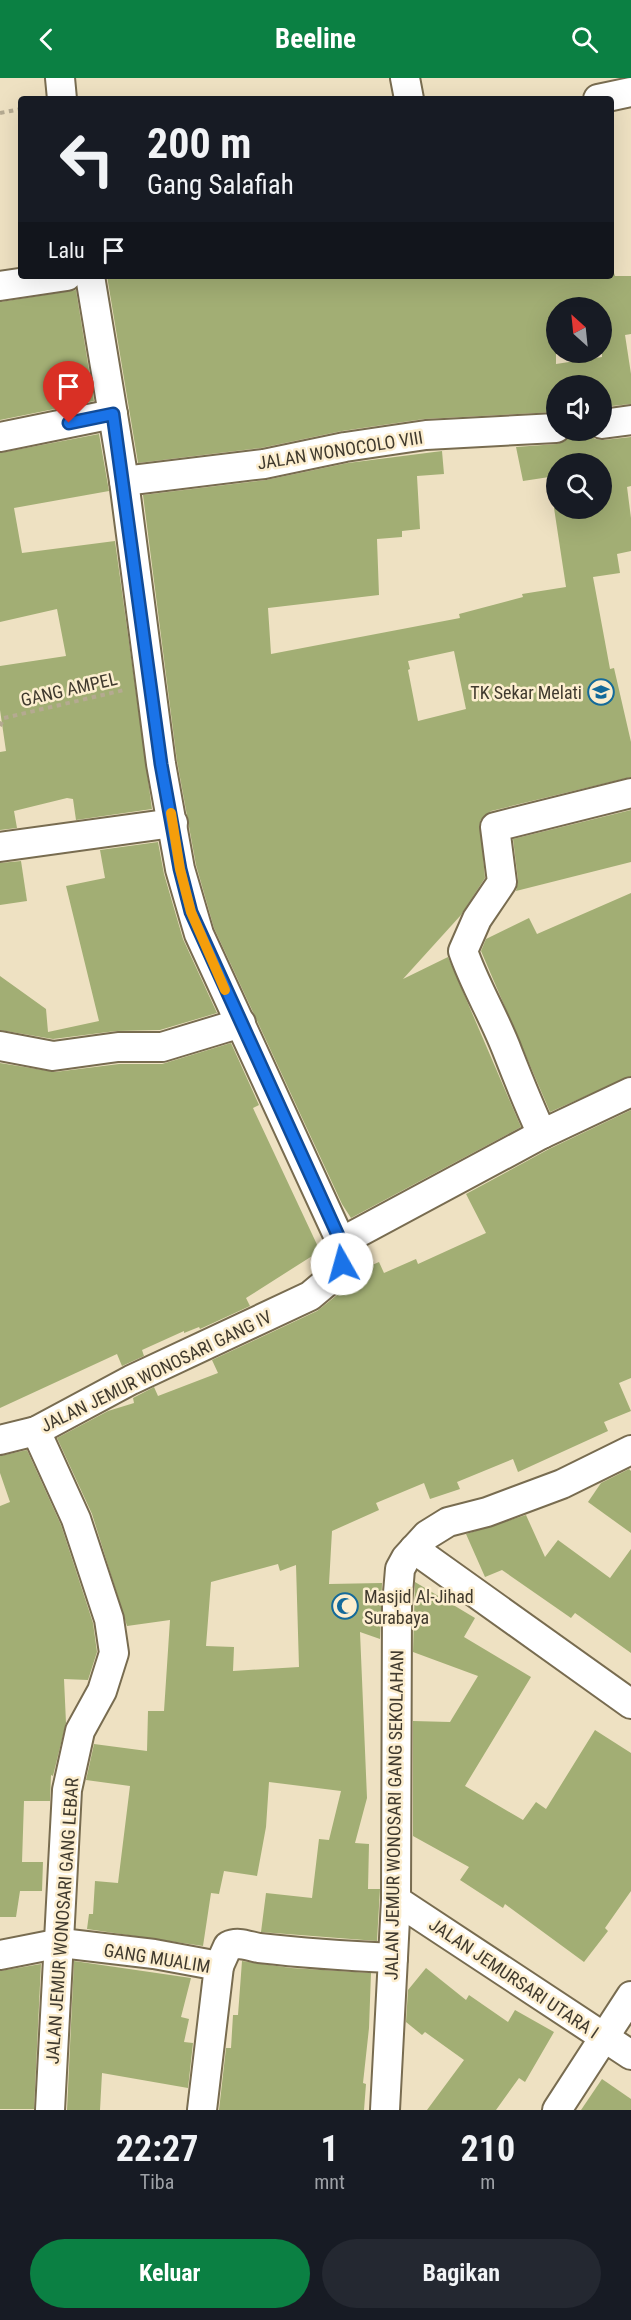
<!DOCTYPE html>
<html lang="id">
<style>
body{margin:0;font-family:"Roboto Condensed",sans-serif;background:#242831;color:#f1f3f6;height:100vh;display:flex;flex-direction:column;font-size:22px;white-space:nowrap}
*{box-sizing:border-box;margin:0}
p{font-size:20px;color:#9ea1a6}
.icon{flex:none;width:33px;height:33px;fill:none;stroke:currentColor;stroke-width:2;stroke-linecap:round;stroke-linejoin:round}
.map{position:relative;height:2032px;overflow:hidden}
.panel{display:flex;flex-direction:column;background:#171b24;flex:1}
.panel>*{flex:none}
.top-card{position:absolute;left:18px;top:18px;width:596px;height:183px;border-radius:6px;box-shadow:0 6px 24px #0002;background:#171b24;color:#f1f3f6;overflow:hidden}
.needle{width:39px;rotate:333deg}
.fabs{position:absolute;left:546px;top:219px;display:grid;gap:12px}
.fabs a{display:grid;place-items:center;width:66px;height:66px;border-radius:50%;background:#171b24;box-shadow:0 6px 24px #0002;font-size:30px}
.pin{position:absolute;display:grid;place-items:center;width:51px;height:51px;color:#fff;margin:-62px -26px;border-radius:50% 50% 50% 0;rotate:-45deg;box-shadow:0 0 6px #0007}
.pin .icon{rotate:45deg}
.me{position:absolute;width:66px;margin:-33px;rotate:353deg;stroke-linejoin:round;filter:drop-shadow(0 0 4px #0008)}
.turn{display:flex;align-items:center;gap:21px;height:126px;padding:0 30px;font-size:27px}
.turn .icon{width:78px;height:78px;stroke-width:2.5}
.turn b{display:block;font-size:42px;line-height:51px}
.then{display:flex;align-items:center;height:57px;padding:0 30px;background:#0003;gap:12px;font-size:22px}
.eta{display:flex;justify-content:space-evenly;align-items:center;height:102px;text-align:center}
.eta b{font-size:36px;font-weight:700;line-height:42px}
.primary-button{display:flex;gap:12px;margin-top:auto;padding:12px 30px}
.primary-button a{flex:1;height:69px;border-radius:36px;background:#0b8043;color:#fff;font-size:24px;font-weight:700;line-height:69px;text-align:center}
.primary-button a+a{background:#242831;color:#f1f3f6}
header{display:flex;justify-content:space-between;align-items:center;height:78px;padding:0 30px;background:#0b8043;color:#fff;font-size:27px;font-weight:700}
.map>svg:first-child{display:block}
.building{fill:#a2ae74;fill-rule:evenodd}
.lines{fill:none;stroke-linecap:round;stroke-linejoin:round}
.minor-casing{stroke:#786c50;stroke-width:32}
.path{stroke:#b5aa91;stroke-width:4;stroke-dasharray:4.5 4.5;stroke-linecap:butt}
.minor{stroke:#fff;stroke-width:28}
.route-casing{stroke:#114b97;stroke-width:15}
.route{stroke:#1a73e8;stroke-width:10}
.slow{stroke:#f59e0b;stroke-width:10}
.labels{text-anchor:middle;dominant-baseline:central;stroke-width:5;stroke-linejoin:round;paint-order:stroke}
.street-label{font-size:18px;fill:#403a2e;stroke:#fceecf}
.poi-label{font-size:18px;fill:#403a2e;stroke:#fceecf;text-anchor:end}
</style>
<header><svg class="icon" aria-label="back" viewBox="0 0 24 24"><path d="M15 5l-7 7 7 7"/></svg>Beeline<svg class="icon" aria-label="search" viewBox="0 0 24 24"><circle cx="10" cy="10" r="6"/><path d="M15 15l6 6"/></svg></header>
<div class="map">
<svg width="631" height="2032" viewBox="0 0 631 2032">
<rect width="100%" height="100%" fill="#eee1c2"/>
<g class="building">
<path d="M 610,195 L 614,195 L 615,198 L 631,198 L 631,256 L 625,257 L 631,296 L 631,326 L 602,329 L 602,308 L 556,308 L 556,334 L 424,341 L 342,353 L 261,370 L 138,385 L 107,198 L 610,198 ZM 556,230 L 602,230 L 602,279 L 556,286 Z"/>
<polygon points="76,212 94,323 0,342 0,224"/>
<path d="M 572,352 L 587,352 L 595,361 L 604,362 L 631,359 L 631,408 L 627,409 L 631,440 L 631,473 L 617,476 L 620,495 L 593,499 L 610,591 L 614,590 L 631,664 L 631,699 L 491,733 L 480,743 L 485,800 L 461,837 L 403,901 L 448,879 L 521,1049 L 351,1140 L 342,1126 L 214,850 L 196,787 L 177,683 L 143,417 L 266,402 L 348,385 L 442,373 L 444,396 L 417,398 L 420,451 L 402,453 L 402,459 L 377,461 L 379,517 L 268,530 L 271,576 L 460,540 L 459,536 L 523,519 L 522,516 L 566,509 L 554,430 L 602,430 L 602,386 L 556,386 L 556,398 L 523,403 L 516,369 L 557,366 L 565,363 ZM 454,573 L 466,631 L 418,643 L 408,592 L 410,591 L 408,583 Z"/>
<polygon points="99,356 109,413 14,430 22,475 115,463 152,731 76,742 73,721 67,720 14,733 17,750 0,752 0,674 6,673 0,632 0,588 66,578 57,531 0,544 0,375"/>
<polygon points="631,732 631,784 516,813 518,802 513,761"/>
<polygon points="158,764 164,796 183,861 217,935 160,952 116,953 53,961 0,952 0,898 46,931 48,954 99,943 66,808 105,800 100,772"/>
<polygon points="21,783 27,823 0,827 0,785"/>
<polygon points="631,815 631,998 550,1034 481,873 486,861 529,840 537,856"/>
<polygon points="231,965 259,1027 253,1030 320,1173 246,1220 250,1228 200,1251 199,1249 184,1255 184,1253 142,1272 144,1278 122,1288 117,1276 0,1330 0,985 55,994 119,986 162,986"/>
<path d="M 631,1032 L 631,1300 L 619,1305 L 631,1333 L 604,1344 L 608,1353 L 518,1394 L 513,1381 L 457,1404 L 460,1411 L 430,1421 L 424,1405 L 376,1425 L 379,1432 L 332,1453 L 329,1506 L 382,1505 L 380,1561 L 360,1554 L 367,1720 L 355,1765 L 369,1766 L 368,1811 L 380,1811 L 377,1863 L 261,1854 L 266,1815 L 312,1820 L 319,1761 L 329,1762 L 341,1713 L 269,1704 L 266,1749 L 257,1798 L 224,1793 L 219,1816 L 211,1815 L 203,1868 L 87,1851 L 89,1836 L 93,1836 L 95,1803 L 118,1805 L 130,1708 L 86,1702 L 94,1666 L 147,1673 L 148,1633 L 164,1633 L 170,1542 L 127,1548 L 92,1436 L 57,1360 L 108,1333 L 134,1325 L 133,1320 L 154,1309 L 158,1318 L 218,1295 L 212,1282 L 317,1233 L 346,1210 L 356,1194 L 379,1184 L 384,1195 L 416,1181 L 418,1186 L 486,1155 L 466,1116 L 549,1071 ZM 278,1486 L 280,1493 L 296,1487 L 299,1589 L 233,1593 L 234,1569 L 206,1568 L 211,1504 Z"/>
<polygon points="27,1372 61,1447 93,1545 97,1574 88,1602 64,1601 66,1645 53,1698 51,1697 50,1723 24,1723 22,1784 43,1784 42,1813 20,1813 16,1839 0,1839 0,1428 10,1424 0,1395 0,1378"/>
<polygon points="629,1391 631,1393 631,1455 588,1424 601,1405"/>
<polygon points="526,1437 545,1479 558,1462 610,1500 631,1471 631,1575 575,1535 571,1540 502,1492 485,1499 466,1456"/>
<polygon points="415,1504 475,1540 464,1559 531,1599 465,1708 523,1742 536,1724 546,1731 595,1652 631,1675 631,1813 605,1850 608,1853 584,1884 505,1826 503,1830 460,1802 469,1789 413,1758 413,1643 450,1644 478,1598 413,1574"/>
<polygon points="74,1883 191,1900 181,1939 189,1941 184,1964 193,1965 188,2010 102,1995 100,2032 67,2032"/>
<polygon points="242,1883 291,1890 371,1895 369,1950 363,2005 366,2006 364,2032 219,2032 226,1970 231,1970 233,1937 238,1937"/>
<polygon points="41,1886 34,2031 0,2031 0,1893"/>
<polygon points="426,1890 466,1922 469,1917 508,1944 515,1932 554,1954 525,2004 519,2000 496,2032 427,2032 464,1982 425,1954 422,1957 406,1944 408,1912"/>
<polygon points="602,2001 631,2021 631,2032 581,2032"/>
</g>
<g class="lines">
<g class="minor-casing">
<g id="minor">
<polyline points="60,0 62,21"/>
<polyline points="405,0 409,21"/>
<polyline points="598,21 631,14"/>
<polyline points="0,208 67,198"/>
<polyline points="602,346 631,342"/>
<polyline points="0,359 113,336"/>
<polyline points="124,403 264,386 345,369 426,357 556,350"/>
<polyline points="0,769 173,745"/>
<polyline points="0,968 53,978 118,969 162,969 241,945"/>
<path d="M 542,1056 C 529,1028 519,1003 508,975 C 495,940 475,908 463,873 L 477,841 L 502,804 L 495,749 L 631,715"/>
<polyline points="341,1164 542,1056 631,1014"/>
<polyline points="36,1353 76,1441 109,1541 114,1575 102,1613 80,1653 67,1712 50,2032"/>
<polyline points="0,1362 36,1353 131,1302 310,1218 335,1197 342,1186 341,1164 199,856 180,791 161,686 124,403 90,198"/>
<polyline points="414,1471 631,1626"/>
<polyline points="396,1822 631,1977"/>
<polyline points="0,1877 61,1865 154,1876 219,1888 202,2032"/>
<path d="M 219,1888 L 228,1868 C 238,1863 248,1868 259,1870 C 303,1875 348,1878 393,1880"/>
<polyline points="385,2032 396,1822 397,1527 400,1491 406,1480 427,1457 448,1444 487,1434 562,1406 631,1372"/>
<polyline points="557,2032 631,1918"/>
</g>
</g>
<g class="path">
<polyline points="0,35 21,31"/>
<polyline points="0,648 4,640 124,612"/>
</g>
<use href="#minor" class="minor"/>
</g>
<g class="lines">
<g class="route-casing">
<polyline id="route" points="69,345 113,336 161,686 180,791 191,834 341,1164 342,1186"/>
</g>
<use href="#route" class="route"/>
<polyline class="slow" points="171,735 180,791 191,834 225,912"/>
</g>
<defs>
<g id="school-ring" transform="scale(1.35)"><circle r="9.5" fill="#fceecf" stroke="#146a9a" stroke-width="1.5"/><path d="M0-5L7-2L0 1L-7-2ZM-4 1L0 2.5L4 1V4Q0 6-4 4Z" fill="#146a9a"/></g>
<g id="mosque-ring" transform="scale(1.35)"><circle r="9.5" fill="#fceecf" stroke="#146a9a" stroke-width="1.5"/><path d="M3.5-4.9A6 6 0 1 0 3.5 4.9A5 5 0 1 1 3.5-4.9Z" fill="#146a9a"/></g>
</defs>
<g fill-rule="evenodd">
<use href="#school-ring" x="601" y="614"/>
<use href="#mosque-ring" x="345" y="1528"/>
</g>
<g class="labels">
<g class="street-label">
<text transform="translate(340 372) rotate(-9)">JALAN WONOCOLO VIII</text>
<text transform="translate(69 611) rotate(-13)">GANG AMPEL</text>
<text transform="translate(156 1293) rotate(-26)">JALAN JEMUR WONOSARI GANG IV</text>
<text transform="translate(394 1737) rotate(-89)">JALAN JEMUR WONOSARI GANG SEKOLAHAN</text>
<text transform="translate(62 1843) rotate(-86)">JALAN JEMUR WONOSARI GANG LEBAR</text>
<text transform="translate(157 1880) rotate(9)">GANG MUALIM</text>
<text transform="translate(514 1900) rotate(34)">JALAN JEMURSARI UTARA I</text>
</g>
<g class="poi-label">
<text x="582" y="614">TK Sekar Melati</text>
<text x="364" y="1518" text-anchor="start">Masjid Al-Jihad<tspan x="364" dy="21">Surabaya</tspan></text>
</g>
</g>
</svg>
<div class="fabs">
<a><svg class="needle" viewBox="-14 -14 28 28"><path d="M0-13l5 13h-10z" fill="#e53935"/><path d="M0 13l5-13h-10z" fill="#9ea1a6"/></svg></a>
<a><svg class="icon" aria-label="sound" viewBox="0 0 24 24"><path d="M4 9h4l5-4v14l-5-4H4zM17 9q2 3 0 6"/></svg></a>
<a><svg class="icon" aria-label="search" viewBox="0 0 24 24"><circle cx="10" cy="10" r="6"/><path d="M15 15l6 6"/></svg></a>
</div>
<div class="pin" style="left:69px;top:345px;background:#d93025"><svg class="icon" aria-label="arrive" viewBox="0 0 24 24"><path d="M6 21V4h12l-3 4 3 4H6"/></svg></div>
<svg class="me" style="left:342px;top:1186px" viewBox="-20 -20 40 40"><circle r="19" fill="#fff"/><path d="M0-13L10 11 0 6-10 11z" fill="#1a73e8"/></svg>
<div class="top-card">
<div class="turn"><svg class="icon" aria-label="left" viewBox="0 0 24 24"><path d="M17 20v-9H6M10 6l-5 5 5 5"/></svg><div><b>200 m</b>Gang Salafiah</div></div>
<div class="then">Lalu<svg class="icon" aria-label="arrive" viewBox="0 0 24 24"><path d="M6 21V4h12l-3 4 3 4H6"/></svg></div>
</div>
</div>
<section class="panel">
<div class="eta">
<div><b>22:27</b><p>Tiba</p></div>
<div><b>1</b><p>mnt</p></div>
<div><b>210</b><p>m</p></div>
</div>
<div class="primary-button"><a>Keluar</a><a>Bagikan</a></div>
</section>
